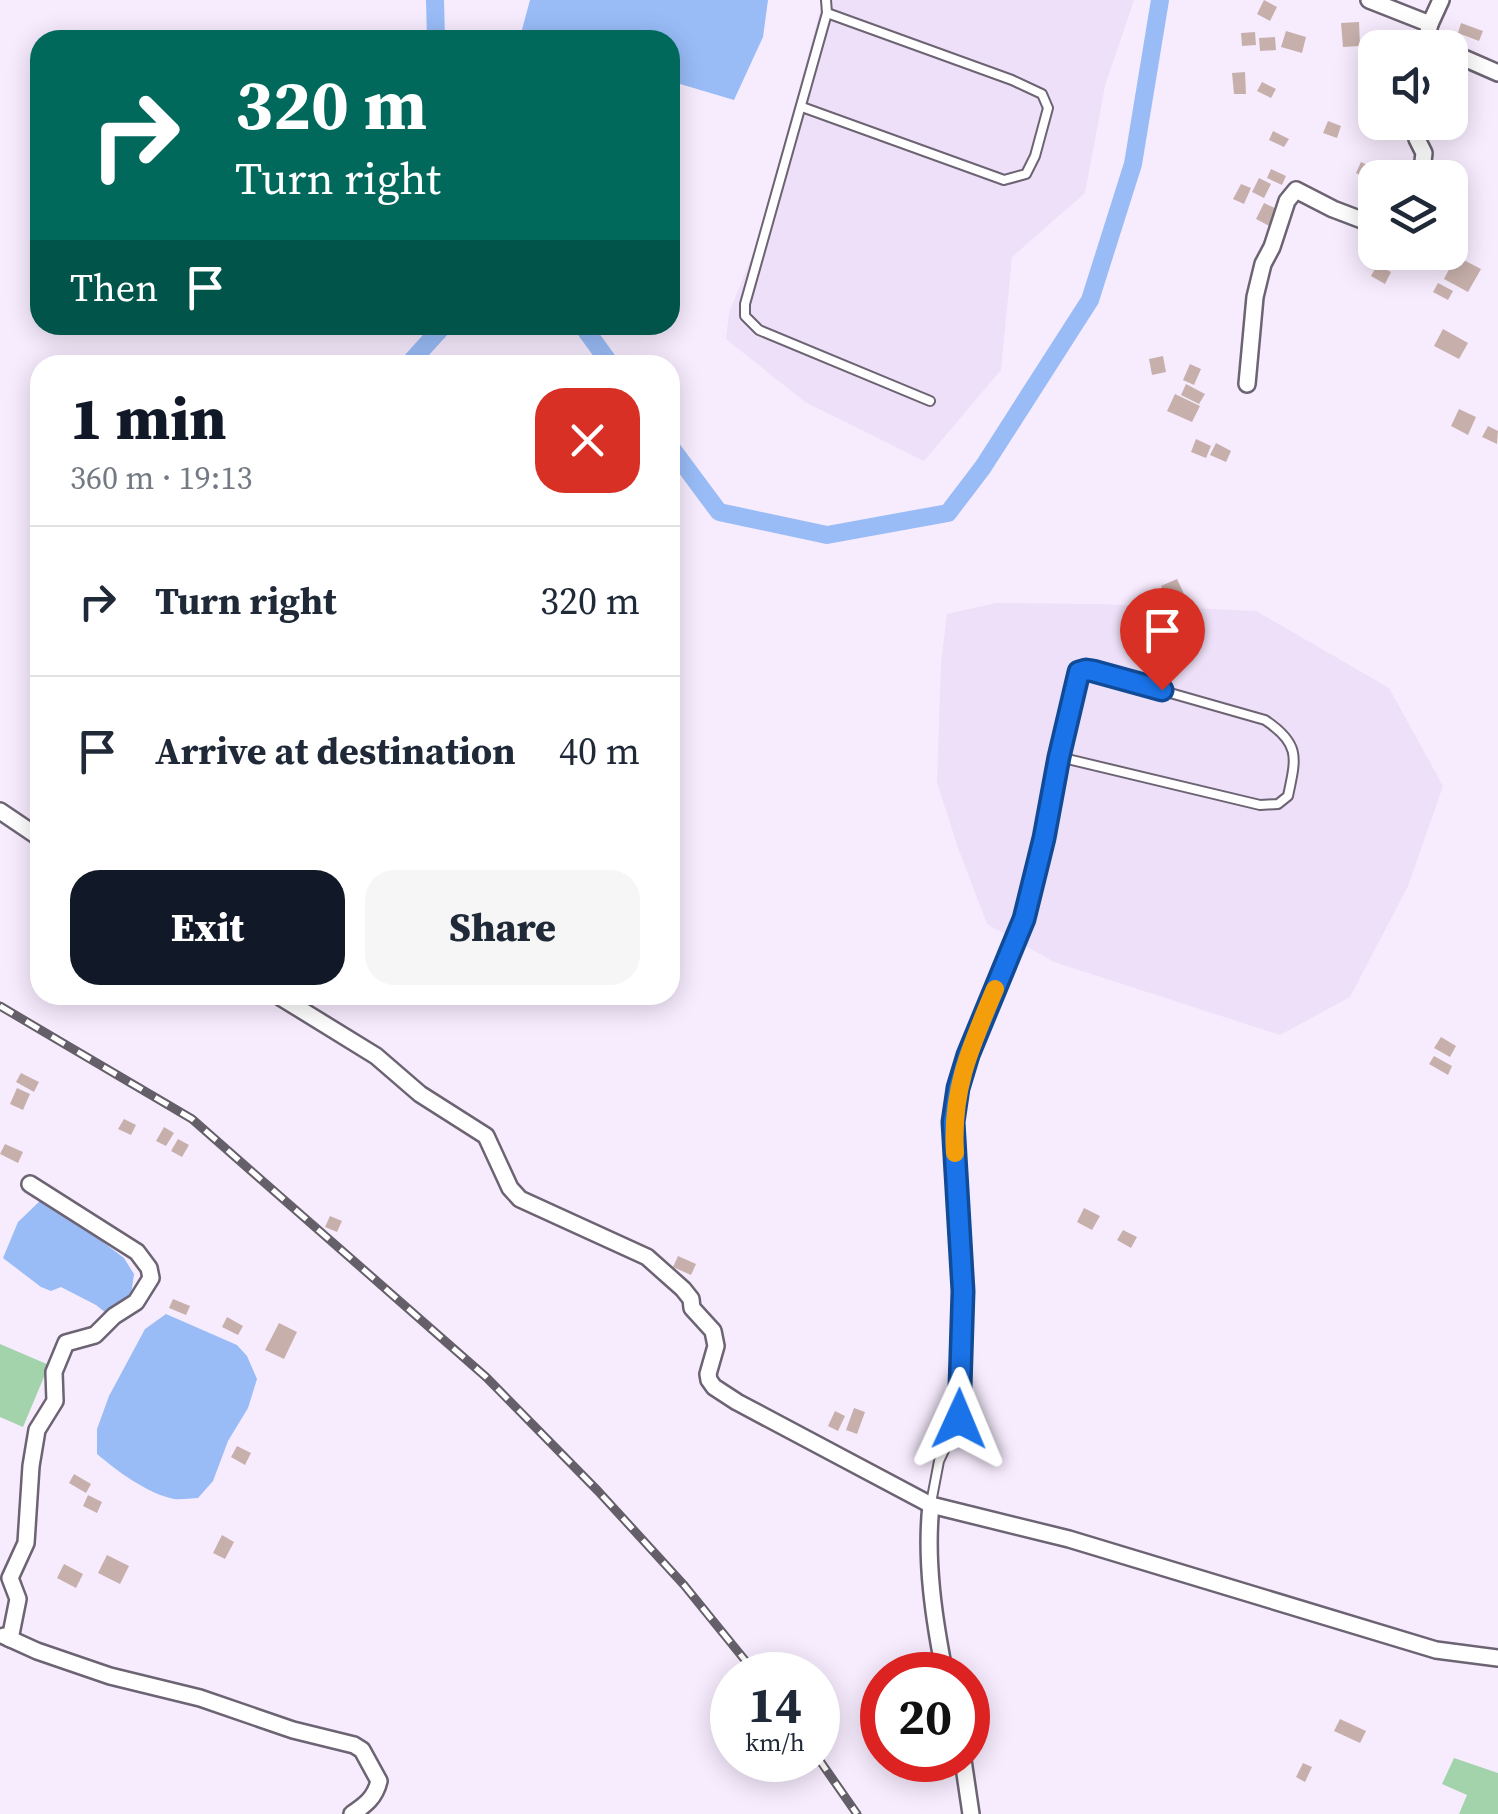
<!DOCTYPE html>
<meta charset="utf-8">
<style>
body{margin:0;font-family:"Source Serif 4",serif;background:#f6f6f7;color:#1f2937;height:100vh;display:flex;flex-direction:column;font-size:38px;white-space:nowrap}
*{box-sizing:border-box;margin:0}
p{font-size:32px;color:#747a83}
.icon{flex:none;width:55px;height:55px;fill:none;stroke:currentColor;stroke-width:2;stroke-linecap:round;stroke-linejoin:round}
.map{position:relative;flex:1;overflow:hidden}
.drawer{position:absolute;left:30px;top:355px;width:650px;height:650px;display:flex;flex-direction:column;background:#fff;border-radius:30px;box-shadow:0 5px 25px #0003}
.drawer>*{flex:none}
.top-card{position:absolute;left:30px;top:30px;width:650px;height:305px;border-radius:30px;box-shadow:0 5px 25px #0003;background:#00695c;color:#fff;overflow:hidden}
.controls{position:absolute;left:1358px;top:30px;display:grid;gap:20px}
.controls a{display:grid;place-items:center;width:110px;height:110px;border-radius:20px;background:#fff;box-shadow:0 5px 25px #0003;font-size:50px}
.speed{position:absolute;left:710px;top:1652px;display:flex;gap:20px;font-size:50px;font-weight:700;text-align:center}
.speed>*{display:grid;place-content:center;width:130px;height:130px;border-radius:50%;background:#fff;box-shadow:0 5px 25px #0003;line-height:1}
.speed small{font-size:25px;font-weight:400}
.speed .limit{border:15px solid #d22;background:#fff;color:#111}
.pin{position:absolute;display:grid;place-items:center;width:85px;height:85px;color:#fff;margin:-102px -42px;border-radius:50% 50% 50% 0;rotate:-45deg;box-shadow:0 0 10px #0007}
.pin .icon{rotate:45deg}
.me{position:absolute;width:110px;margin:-55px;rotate:1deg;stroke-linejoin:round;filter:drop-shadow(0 0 8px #0008)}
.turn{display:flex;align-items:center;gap:35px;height:210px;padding:0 40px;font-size:45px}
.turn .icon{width:130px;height:130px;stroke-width:2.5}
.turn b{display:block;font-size:70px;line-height:85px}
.then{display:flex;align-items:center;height:95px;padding:0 40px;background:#0003;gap:20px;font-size:38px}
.round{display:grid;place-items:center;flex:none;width:105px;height:105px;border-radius:30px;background:#f6f6f7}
.head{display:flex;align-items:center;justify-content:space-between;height:170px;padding:0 40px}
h1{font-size:60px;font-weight:800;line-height:75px;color:#111827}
.primary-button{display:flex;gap:20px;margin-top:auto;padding:20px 40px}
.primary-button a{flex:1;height:115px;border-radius:30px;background:#111827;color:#fff;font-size:40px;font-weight:800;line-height:115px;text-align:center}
.primary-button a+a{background:#f6f6f7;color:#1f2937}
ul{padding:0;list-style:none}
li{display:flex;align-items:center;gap:30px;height:150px;padding:0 40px;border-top:2px solid #e0e1e3}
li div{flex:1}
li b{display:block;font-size:38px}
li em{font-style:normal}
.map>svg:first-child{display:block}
.built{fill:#eee0f8}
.green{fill:#a2d3ab}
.water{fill:#99bcf7}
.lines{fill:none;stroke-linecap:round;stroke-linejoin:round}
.canal{stroke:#99bcf7;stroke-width:18}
.building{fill:#c7b0ac}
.service-casing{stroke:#6c6373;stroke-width:12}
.minor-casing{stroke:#6c6373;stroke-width:20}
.service{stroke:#fff;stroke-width:8}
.minor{stroke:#fff;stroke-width:15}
.rail-casing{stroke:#655f69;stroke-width:9}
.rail{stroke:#fff;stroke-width:5;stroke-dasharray:15;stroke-linecap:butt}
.route-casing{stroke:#114b97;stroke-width:25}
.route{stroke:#1a73e8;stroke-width:18}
.slow{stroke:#f59e0b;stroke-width:18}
</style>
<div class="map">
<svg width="1498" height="1814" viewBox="0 0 1498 1814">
<rect width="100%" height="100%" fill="#f7ecfe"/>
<g class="built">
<polygon points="823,0 1134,0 1105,86 1085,193 1012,257 1001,370 924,461 805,402 726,339 729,313 756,246"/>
<polygon points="996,603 1102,604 1256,611 1389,688 1443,786 1408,886 1350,997 1280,1035 1054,962 987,924 958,848 937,782 941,663 947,614"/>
</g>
<g class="green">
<polygon points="0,1344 49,1365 23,1427 0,1417"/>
<polygon points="1454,1758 1498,1773 1498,1814 1459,1814 1467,1795 1442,1784"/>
</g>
<g class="water">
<polygon points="530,0 768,0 763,37 734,100 670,81 670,40 531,40 520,37"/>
<polygon points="42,1199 71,1218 124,1258 134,1274 131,1295 106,1313 96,1305 61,1287 51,1291 41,1287 3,1258 18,1222"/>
<path d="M 166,1314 L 237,1345 L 247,1356 L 257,1379 L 248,1408 L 228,1441 L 213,1481 L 198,1498 C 191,1498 181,1500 174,1499 C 148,1494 117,1471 97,1454 L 97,1429 L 109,1396 L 145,1329 Z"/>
</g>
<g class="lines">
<g class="canal">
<polyline points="435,0 436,40"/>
<polyline points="582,325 611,365"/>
<polyline points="408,365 444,325"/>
<polyline points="670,446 719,512 827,535 948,513 983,467 1090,300 1133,164 1160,0"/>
</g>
</g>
<g class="building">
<polygon points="1264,0 1277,7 1270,21 1257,14"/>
<polygon points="1359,22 1360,46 1343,47 1341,23"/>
<polygon points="1461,23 1483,31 1479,41 1458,33"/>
<polygon points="1286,31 1306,37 1302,53 1281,47"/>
<polygon points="1255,32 1256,45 1242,46 1241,33"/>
<polygon points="1275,37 1276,50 1260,51 1259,38"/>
<polygon points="1245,72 1246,94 1234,94 1232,73"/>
<polygon points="1262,82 1276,89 1271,98 1257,91"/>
<polygon points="1328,121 1341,126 1337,138 1323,133"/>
<polygon points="1273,131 1289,139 1284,147 1269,140"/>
<polygon points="1361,162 1380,171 1375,178 1375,183 1356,173"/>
<polygon points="1271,169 1286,176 1282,185 1267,178"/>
<polygon points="1259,178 1271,184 1264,198 1252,192"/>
<polygon points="1241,184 1251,188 1244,204 1233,199"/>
<polygon points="1264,203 1281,211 1273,228 1256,219"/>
<polygon points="1377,252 1408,252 1399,269 1375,257"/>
<polygon points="1414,252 1443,252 1435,268 1412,257"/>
<polygon points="1456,256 1481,269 1468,292 1444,279"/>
<polygon points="1377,265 1391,272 1385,284 1371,276"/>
<polygon points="1438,283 1453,291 1448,300 1433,292"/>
<polygon points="1443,329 1468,343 1459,359 1434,346"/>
<polygon points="1163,356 1166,372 1152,375 1149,359"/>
<polygon points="1190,364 1201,369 1194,385 1183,380"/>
<polygon points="1186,384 1205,394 1199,404 1181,395"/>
<polygon points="1175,394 1200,406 1192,422 1167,411"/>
<polygon points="1459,409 1476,417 1468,435 1451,426"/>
<polygon points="1488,426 1498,431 1497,444 1482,437"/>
<polygon points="1196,439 1211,446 1206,458 1191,452"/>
<polygon points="1216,443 1231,451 1226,462 1210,455"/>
<polygon points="1177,579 1185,596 1169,603 1161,586"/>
<polygon points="1441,1037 1456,1046 1450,1057 1434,1048"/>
<polygon points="1434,1056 1452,1066 1448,1075 1429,1064"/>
<polygon points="21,1073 39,1082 34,1092 16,1082"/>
<polygon points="17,1088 30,1094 23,1110 10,1104"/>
<polygon points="124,1119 136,1125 131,1135 118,1129"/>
<polygon points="164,1127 174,1133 166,1146 156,1141"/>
<polygon points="178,1139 189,1145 182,1157 171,1151"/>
<polygon points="5,1144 23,1152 18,1163 0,1154"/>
<polygon points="1084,1208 1100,1216 1092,1230 1077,1222"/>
<polygon points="330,1216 342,1221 337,1232 325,1227"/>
<polygon points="1123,1230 1137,1237 1131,1248 1117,1240"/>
<polygon points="678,1256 696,1264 691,1275 673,1267"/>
<polygon points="173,1299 190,1306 186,1315 169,1308"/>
<polygon points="227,1317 243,1326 238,1335 222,1327"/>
<polygon points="279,1323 297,1332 284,1359 265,1350"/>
<polygon points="854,1408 865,1412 857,1434 846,1430"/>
<polygon points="835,1411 845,1416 838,1431 828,1426"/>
<polygon points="237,1446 251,1453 245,1465 231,1457"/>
<polygon points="74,1474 91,1484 86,1493 69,1483"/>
<polygon points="88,1495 102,1502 97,1513 83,1506"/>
<polygon points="222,1535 234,1542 225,1559 213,1553"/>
<polygon points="107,1555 129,1566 120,1584 98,1573"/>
<polygon points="64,1564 83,1574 76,1588 57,1578"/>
<polygon points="1340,1719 1366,1731 1360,1743 1334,1731"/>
<polygon points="1303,1763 1312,1767 1305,1782 1296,1777"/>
</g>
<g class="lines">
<g class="service-casing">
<g id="service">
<polyline points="826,0 827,13 745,304 745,316 759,330 930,401"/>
<polyline points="802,107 1004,180 1026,174 1035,156 1048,108 1042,94 1012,80 827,13"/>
<path d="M 931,1503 L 939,1461 L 959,1419 L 963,1291 L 953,1122 L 958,1088 L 968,1055 L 1024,919 L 1045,838 L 1059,757 L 1079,672 L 1086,669 L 1093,671 L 1265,720 C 1301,744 1296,758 1288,796 L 1278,804 L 1260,805 L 1059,757"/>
</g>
</g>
<g class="minor-casing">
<g id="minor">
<polyline points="1369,0 1430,24"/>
<polyline points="1424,48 1430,24 1441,0"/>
<polyline points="1450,52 1498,73"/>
<polyline points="1413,122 1417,139 1424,153 1421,178"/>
<polyline points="1247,384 1255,297 1263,264 1272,247 1287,201 1296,190 1333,209 1375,225"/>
<polyline points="0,811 40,838"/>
<polyline points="277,995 376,1056 420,1094 486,1136 510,1188 520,1199 647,1257 683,1289 691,1299 692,1308 713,1331 716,1346 708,1374 709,1380 714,1387 737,1402 931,1505 1069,1539 1436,1650 1498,1658"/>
<path d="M 931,1505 C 925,1561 934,1620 945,1675"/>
<path d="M 4,1636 L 37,1651 L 110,1676 L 200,1698 L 293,1730 L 354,1745 L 362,1750 L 379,1781 C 375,1798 365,1805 352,1814"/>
<polyline points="10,1639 18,1599 10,1578 26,1543 31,1466 37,1430 55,1401 54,1372 66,1343 95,1335 114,1316 136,1302 151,1278 149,1268 137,1252 30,1184"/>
<polyline points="963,1760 971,1814"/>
</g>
</g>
<use href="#service" class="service"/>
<use href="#minor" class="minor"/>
<g class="rail-casing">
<g id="rail">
<polyline points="0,1006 192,1119 486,1377 598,1491 684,1585 757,1675"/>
<polyline points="818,1758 857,1814"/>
</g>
</g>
<use href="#rail" class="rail"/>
</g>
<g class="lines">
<g class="route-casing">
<polyline id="route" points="959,1419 963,1291 953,1122 958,1088 968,1055 1024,919 1044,838 1059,757 1079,672 1086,670 1093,671 1162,690"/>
</g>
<use href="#route" class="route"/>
<path class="slow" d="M 955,1153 C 951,1089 971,1046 995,989"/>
</g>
</svg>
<div class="controls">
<a><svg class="icon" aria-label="sound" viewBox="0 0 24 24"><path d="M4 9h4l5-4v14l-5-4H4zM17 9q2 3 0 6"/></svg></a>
<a><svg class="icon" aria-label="layers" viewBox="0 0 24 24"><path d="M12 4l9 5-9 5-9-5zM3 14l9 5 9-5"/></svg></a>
</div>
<div class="speed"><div>14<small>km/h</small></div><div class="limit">20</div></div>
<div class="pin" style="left:1162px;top:690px;background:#d93025"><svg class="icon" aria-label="arrive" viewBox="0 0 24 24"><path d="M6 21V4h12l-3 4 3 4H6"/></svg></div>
<svg class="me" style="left:959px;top:1419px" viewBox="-20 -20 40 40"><path d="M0-17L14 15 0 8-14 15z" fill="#1a73e8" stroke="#fff" stroke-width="4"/></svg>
<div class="top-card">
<div class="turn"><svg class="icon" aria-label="right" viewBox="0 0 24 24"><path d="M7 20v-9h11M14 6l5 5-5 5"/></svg><div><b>320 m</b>Turn right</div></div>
<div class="then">Then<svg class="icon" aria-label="arrive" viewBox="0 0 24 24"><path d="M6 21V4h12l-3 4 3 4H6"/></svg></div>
</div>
<section class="drawer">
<div class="head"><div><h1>1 min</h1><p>360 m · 19:13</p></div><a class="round" style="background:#d93025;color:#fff"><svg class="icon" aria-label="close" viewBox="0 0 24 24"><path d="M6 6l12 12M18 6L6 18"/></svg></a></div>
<ul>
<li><svg class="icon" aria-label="right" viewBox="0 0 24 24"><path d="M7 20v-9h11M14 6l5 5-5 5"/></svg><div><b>Turn right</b></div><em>320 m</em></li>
<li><svg class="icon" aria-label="arrive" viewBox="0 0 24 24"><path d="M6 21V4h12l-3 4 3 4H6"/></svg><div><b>Arrive at destination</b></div><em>40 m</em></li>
</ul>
<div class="primary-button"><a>Exit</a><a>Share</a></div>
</section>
</div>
